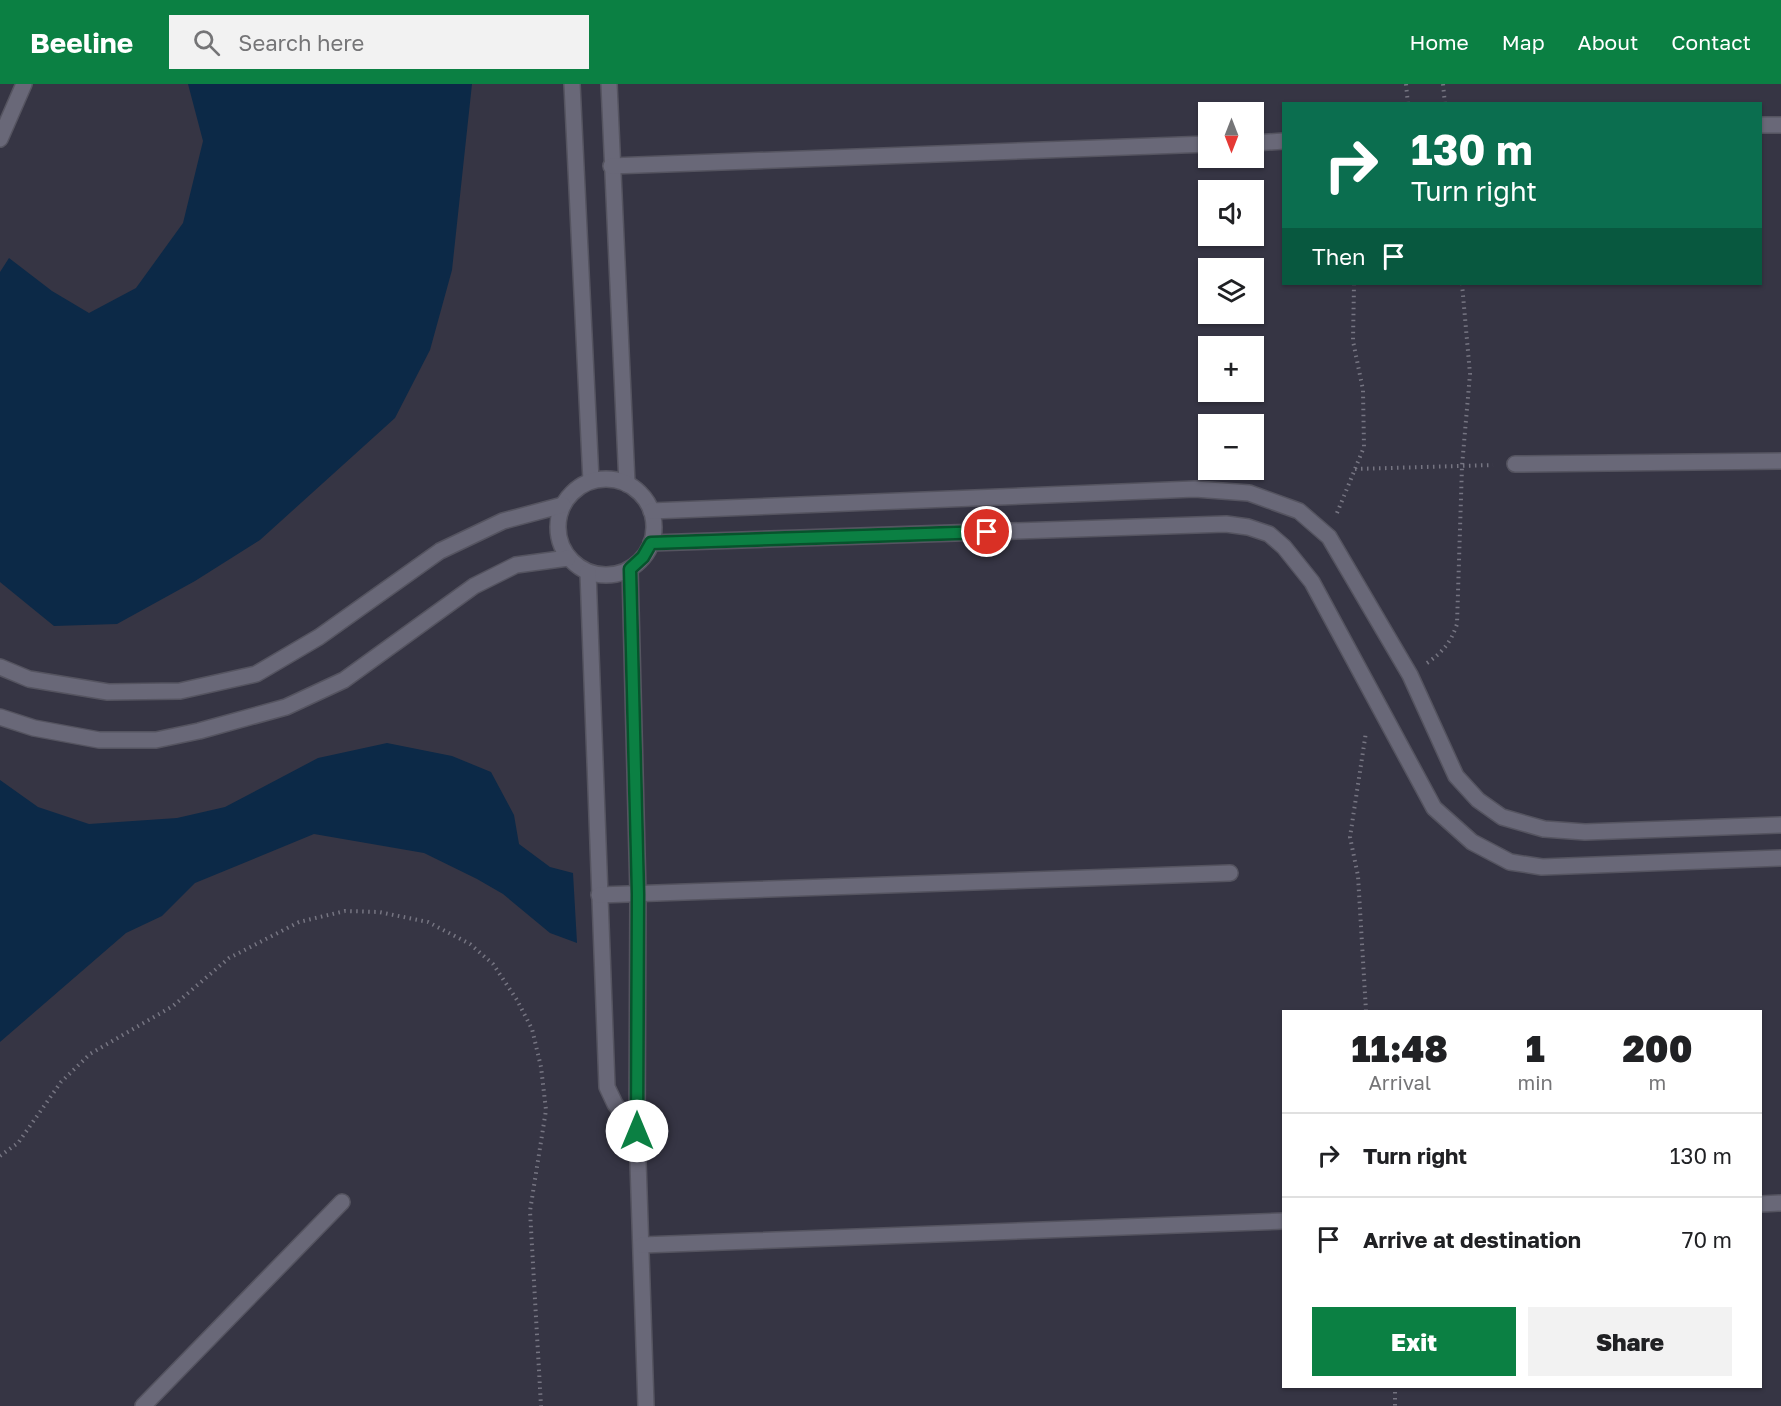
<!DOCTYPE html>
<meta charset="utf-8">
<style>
body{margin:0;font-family:"Golos Text",sans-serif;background:#f2f2f2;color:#202124;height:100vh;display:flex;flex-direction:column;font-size:22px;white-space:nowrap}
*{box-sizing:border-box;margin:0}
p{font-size:20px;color:#757577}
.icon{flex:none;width:33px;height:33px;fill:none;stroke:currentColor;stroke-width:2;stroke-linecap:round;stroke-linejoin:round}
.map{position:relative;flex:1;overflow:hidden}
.drawer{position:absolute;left:1282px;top:926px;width:480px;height:378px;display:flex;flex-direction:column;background:#fff;border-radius:0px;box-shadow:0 2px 4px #0004}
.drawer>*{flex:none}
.banner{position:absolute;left:1282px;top:18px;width:480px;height:183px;border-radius:0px;box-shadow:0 2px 4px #0004;background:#0b6e4f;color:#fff;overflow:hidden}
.needle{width:39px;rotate:180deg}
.tools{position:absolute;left:1198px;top:18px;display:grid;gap:12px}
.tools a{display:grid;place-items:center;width:66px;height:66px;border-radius:0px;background:#fff;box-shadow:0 2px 4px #0004;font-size:30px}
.pin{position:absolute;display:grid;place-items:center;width:51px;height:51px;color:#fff;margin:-26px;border:3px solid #fff;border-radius:50%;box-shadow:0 2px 6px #0007}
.me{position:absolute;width:66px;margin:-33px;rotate:0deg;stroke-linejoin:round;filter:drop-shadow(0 0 4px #0008)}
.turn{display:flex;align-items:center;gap:21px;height:126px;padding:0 30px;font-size:27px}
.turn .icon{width:78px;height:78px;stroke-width:2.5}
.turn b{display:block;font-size:42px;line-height:51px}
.then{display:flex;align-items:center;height:57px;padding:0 30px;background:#0003;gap:12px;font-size:22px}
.eta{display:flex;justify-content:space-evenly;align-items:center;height:102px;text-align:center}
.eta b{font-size:36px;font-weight:800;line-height:42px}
.action{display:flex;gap:12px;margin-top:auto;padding:12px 30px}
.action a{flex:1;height:69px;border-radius:0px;background:#0b8043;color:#fff;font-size:24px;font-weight:800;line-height:69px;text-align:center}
.action a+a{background:#f2f2f2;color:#202124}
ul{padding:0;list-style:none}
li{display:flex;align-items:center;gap:18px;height:84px;padding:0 30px;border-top:2px solid #e0e0e0}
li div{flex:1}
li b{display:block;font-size:22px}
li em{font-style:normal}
header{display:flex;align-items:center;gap:36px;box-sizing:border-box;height:84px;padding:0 30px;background:#0b8043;color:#fff}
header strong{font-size:28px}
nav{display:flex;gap:33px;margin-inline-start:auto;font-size:21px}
.search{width:420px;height:54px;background:#f2f2f2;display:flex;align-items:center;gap:15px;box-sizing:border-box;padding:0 21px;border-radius:0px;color:#757577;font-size:22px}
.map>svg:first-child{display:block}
.water{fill:#0c2947}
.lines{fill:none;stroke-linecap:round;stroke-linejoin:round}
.minor-casing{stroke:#555460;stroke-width:18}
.path{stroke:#767582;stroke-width:4;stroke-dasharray:1.5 4.5;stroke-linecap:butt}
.minor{stroke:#696878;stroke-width:15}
.route-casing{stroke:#07532c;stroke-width:15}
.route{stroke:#0b8043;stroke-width:10}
</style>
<header>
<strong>Beeline</strong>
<div class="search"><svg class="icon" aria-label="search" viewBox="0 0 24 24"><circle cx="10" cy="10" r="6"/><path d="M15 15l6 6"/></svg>Search here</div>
<nav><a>Home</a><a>Map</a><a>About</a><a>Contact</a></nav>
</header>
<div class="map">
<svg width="1781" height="1322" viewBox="0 0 1781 1322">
<rect width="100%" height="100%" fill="#363544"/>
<g class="water">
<polygon points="188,0 472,0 452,186 430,266 395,334 260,456 195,497 117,540 54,542 0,498 0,188 9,174 52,207 89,229 136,204 183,139 203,57"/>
<polygon points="387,659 452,672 491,688 514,731 519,760 550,783 573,789 577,859 550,849 503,810 477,795 424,769 314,750 195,799 162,832 126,849 0,958 0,696 38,723 89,740 177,734 225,723 318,674"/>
</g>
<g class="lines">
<g class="minor-casing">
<g id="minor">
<polyline points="572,0 591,397"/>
<polyline points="609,0 627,400"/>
<polyline points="1761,41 1781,41"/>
<polyline points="0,55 24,0"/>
<polyline points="1254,59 1284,57"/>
<polyline points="611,82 1209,60"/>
<polyline points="1515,380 1781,377"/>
<circle cx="606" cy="443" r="48"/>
<polyline points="651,427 1195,405 1249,409 1299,427 1329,453 1410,591 1456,692 1478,716 1502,733 1544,745 1585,748 1781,741"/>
<polyline points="651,459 1226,440 1248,443 1269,450 1284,463 1312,498 1434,724 1472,758 1510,778 1542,783 1781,774"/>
<polyline points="630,485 638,810 637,1047 646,1322"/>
<polyline points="588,488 607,1003 615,1020 637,1047"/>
<polyline points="0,583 29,595 108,608 180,607 256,590 319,553 440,467 503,437 563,421"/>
<polyline points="0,633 34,644 99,656 156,656 199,647 286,623 344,596 474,502 516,481 568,474"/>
<polyline points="599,811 1230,789"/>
<polyline points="1761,1120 1781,1119"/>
<polyline points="642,1161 1284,1137"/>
<polyline points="143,1322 342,1118"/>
</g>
</g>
<g class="path">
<polyline points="1406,0 1408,20"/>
<polyline points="1443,0 1445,20"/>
<polyline points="1355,385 1493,381"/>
<polyline points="1337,429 1364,363 1363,306 1353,257 1354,200"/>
<path d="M 1427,579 C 1443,568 1451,558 1457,540 L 1462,382 L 1470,290 L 1462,200"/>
<polyline points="1366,927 1358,792 1350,753 1366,648"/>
<polyline points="0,1072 18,1059 61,998 90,970 173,922 229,874 299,838 345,827 379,828 428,838 470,860 493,880 517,916 532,945 541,983 546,1026 530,1127 541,1322"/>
<polyline points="1395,1302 1395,1322"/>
</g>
<use href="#minor" class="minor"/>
</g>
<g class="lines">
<g class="route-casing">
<polyline id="route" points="637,1047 638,810 630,485 643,473 651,459 987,448"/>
</g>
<use href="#route" class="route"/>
</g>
</svg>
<div class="tools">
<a><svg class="needle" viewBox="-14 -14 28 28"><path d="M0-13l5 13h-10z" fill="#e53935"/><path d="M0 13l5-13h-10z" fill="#757577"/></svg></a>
<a><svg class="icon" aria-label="sound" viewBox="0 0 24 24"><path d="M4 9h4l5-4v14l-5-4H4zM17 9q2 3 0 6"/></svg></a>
<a><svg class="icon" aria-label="layers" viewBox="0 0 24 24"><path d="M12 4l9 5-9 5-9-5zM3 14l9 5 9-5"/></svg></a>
<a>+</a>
<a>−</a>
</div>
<div class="pin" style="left:987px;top:448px;background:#d93025"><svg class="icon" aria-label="arrive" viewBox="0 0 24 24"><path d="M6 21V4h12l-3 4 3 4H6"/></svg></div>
<svg class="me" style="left:637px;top:1047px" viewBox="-20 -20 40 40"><circle r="19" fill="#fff"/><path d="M0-13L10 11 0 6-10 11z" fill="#0b8043"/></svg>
<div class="banner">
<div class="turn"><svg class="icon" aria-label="right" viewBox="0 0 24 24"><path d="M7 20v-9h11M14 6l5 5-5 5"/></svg><div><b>130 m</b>Turn right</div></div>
<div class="then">Then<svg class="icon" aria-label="arrive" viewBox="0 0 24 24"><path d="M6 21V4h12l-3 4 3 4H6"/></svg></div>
</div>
<section class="drawer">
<div class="eta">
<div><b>11:48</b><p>Arrival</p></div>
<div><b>1</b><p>min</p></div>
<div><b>200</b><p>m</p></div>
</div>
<ul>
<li><svg class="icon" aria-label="right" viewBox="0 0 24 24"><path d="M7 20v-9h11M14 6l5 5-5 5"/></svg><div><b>Turn right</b></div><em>130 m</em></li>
<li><svg class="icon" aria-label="arrive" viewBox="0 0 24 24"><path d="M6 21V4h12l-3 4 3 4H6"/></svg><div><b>Arrive at destination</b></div><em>70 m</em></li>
</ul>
<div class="action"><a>Exit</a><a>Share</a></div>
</section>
</div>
